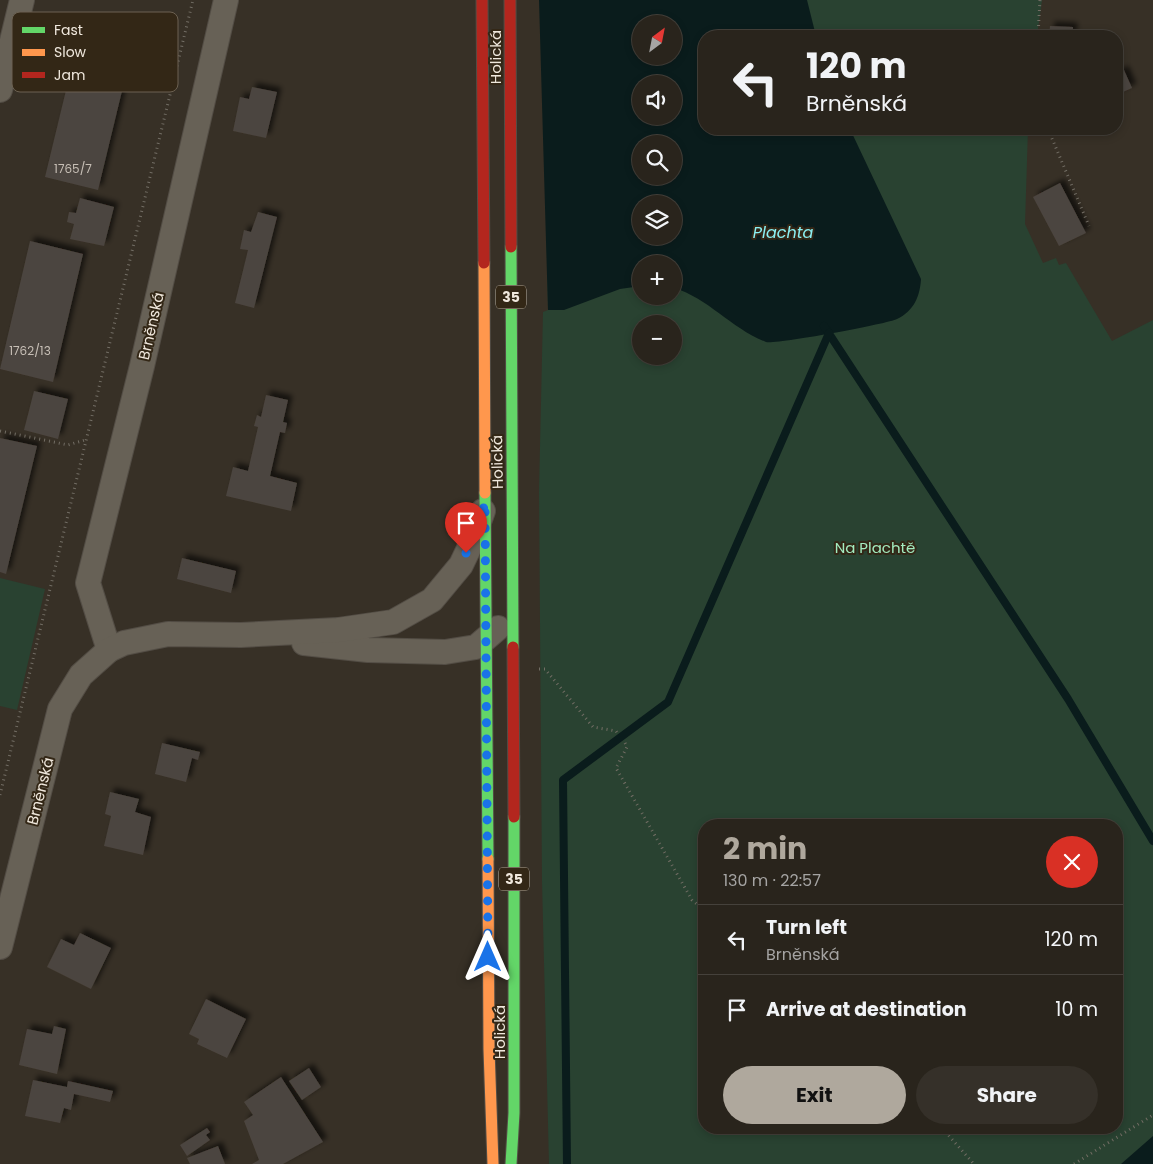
<!DOCTYPE html>
<meta charset="utf-8">
<style>
body{margin:0;font-family:Poppins,sans-serif;background:#353029;color:#f1f3f6;height:100vh;display:flex;flex-direction:column;font-size:19px;white-space:nowrap}
*{box-sizing:border-box;margin:0}
p{font-size:16px;color:#a5a4a3}
.icon{flex:none;width:28px;height:28px;fill:none;stroke:currentColor;stroke-width:2;stroke-linecap:round;stroke-linejoin:round}
.map{position:relative;flex:1;overflow:hidden}
.side{position:absolute;left:698px;top:819px;width:425px;height:315px;display:flex;flex-direction:column;background:#29241c;border-radius:20px;box-shadow:0 2px 8px #0003,0 0 0 1px #45413b}
.side>*{flex:none}
.banner{position:absolute;left:698px;top:30px;width:425px;height:105px;border-radius:20px;box-shadow:0 2px 8px #0003,0 0 0 1px #45413b;background:#29241c;color:#f1f3f6;overflow:hidden}
.needle{width:32px;rotate:32deg}
.tools{position:absolute;left:632px;top:15px;display:grid;gap:10px}
.tools a{display:grid;place-items:center;width:50px;height:50px;border-radius:50%;background:#29241c;box-shadow:0 2px 8px #0003,0 0 0 1px #45413b;font-size:25px}
.pin{position:absolute;display:grid;place-items:center;width:42px;height:42px;color:#fff;margin:-51px -21px;border-radius:50% 50% 50% 0;rotate:-45deg;box-shadow:0 0 5px #0007}
.pin .icon{rotate:45deg}
.me{position:absolute;width:55px;margin:-28px;rotate:0deg;stroke-linejoin:round;filter:drop-shadow(0 0 4px #0008)}
.turn{display:flex;align-items:center;gap:18px;height:105px;padding:0 25px;font-size:22px}
.turn .icon{width:65px;height:65px;stroke-width:2.5}
.turn b{display:block;font-size:35px;line-height:42px}
.round{display:grid;place-items:center;flex:none;width:52px;height:52px;border-radius:26px;background:#353029}
.headline{display:flex;align-items:center;justify-content:space-between;height:85px;padding:0 25px}
h1{font-size:30px;font-weight:700;line-height:38px;color:#afa89d}
.action{display:flex;gap:10px;margin-top:auto;padding:10px 25px}
.action a{flex:1;height:58px;border-radius:30px;background:#afa89d;color:#111;font-size:20px;font-weight:700;line-height:58px;text-align:center}
.action a+a{background:#353029;color:#f1f3f6}
ul{padding:0;list-style:none}
li{display:flex;align-items:center;gap:15px;height:70px;padding:0 25px;border-top:1px solid #45413b}
li div{flex:1}
li b{display:block;font-size:19px}
li em{font-style:normal}
.map>svg:first-child{display:block}
.green{fill:#294231;fill-rule:evenodd}
.water{fill:#0a1c1c;fill-rule:evenodd}
.lines{fill:none;stroke-linecap:round;stroke-linejoin:round}
.stream{stroke:#0a1c1c;stroke-width:8}
.building{fill:#4c453f;filter:url(#shadow)}
.street-casing{stroke:#534d45;stroke-width:26}
.fast-casing{stroke:#534d45;stroke-width:13}
.slow-casing{stroke:#534d45;stroke-width:13}
.jam-casing{stroke:#534d45;stroke-width:13}
.path{stroke:#736e65;stroke-width:3;stroke-dasharray:1 4;stroke-linecap:butt}
.street{stroke:#676156;stroke-width:24}
.fast{stroke:#63d668;stroke-width:11}
.slow{stroke:#ff974d;stroke-width:11}
.jam{stroke:#b3261e;stroke-width:11}
.route{stroke:#1a73e8;stroke-width:9;stroke-dasharray:0 16.2}
.labels{text-anchor:middle;dominant-baseline:central;stroke-width:4;stroke-linejoin:round;paint-order:stroke}
.number-label{font-size:12px;fill:#c7bfb6}
.shield{fill:#332716;stroke:#b7aea1;stroke-width:1}
.shield-label{font-size:14px;font-weight:bold;fill:#f0e8dd}
.street-label{font-size:15px;fill:#f0e8dd;stroke:#332716}
.park-label{font-size:15px;fill:#a3ecc0;stroke:#332716}
.water-label{font-size:16px;font-style:italic;fill:#8bf1f3;stroke:#332716}
.key{fill:#332716;stroke:#6c6152;stroke-width:1}
.key-label{font-size:14px;fill:#f0e8dd}
</style>
<div class="map">
<svg width="1153" height="1164" viewBox="0 0 1153 1164">
<defs>
<filter id="shadow"><feDropShadow dx="4.5" dy="-4.5" stdDeviation="2.5" flood-color="#0009"/></filter>
</defs>
<rect width="100%" height="100%" fill="#373026"/>
<g class="green">
<path d="M 542,0 L 1042,0 L 1037,36 L 704,36 L 704,129 L 1028,129 L 1025,224 L 1043,263 L 1056,258 L 1059,265 L 1066,263 L 1112,341 L 1153,320 L 1153,1164 L 549,1164 L 542,881 L 539,492 L 543,312 L 548,310 ZM 641,24 L 674,24 L 674,56 L 641,56 ZM 641,84 L 674,84 L 674,116 L 641,116 ZM 641,144 L 674,144 L 674,176 L 641,176 ZM 641,204 L 674,204 L 674,236 L 641,236 ZM 641,264 L 674,264 L 674,296 L 641,296 ZM 641,324 L 674,324 L 674,356 L 641,356 ZM 704,825 L 1116,825 L 1116,1128 L 704,1128 Z"/>
<polygon points="0,578 45,589 17,710 0,706"/>
</g>
<g class="water">
<path d="M 539,0 L 807,0 L 816,36 L 704,36 L 704,129 L 850,129 L 921,279 C 920,296 914,311 897,319 C 887,324 773,345 766,342 C 732,329 708,298 674,288 L 674,264 L 641,264 L 641,286 L 620,289 L 564,310 L 548,310 ZM 641,24 L 674,24 L 674,56 L 641,56 ZM 641,84 L 674,84 L 674,116 L 641,116 ZM 641,144 L 674,144 L 674,176 L 641,176 ZM 641,204 L 674,204 L 674,236 L 641,236 Z"/>
<polygon points="1153,1136 1153,1164 1121,1164"/>
</g>
<g class="lines">
<g class="stream">
<polyline points="824,326 1068,699 1153,841"/>
<polyline points="567,1164 563,780 668,702 829,333"/>
</g>
</g>
<g class="building">
<polygon points="1050,26 1073,27 1073,36 1049,36"/>
<polygon points="76,49 129,62 98,190 45,177"/>
<polygon points="1124,70 1132,88 1116,95 1116,74"/>
<polygon points="252,87 277,92 266,138 233,131 240,97 249,99"/>
<polygon points="1060,183 1086,233 1059,246 1033,197"/>
<polygon points="80,198 114,207 104,246 70,239 74,224 67,222 69,212 76,213"/>
<polygon points="258,212 277,217 254,308 235,303 248,250 240,249 244,230 251,232"/>
<polygon points="30,241 83,254 53,382 0,369"/>
<polygon points="34,391 68,399 58,439 24,430"/>
<polygon points="266,395 288,400 283,422 287,423 285,433 280,432 270,476 297,483 291,511 226,496 233,467 248,471 258,427 254,426 257,415 261,417"/>
<polygon points="0,438 37,446 6,574 0,572"/>
<polygon points="182,558 236,571 231,593 177,579"/>
<polygon points="162,743 200,752 198,760 192,758 186,782 155,774"/>
<polygon points="110,792 139,799 135,812 151,817 143,855 104,846 111,816 105,814"/>
<polygon points="80,933 111,948 91,989 47,967 61,939 74,945"/>
<polygon points="206,999 246,1019 227,1058 197,1044 199,1039 189,1034"/>
<polygon points="54,1026 66,1029 57,1074 19,1065 27,1029 52,1034"/>
<polygon points="309,1068 321,1087 302,1100 289,1081"/>
<polygon points="281,1077 323,1142 283,1164 252,1164 259,1160 244,1121 253,1115 244,1102"/>
<polygon points="33,1080 67,1087 68,1081 113,1091 110,1102 74,1094 71,1110 64,1108 60,1123 25,1116"/>
<polygon points="207,1128 210,1132 206,1135 210,1140 187,1156 180,1145"/>
<polygon points="218,1146 225,1164 190,1164 187,1158"/>
</g>
<g class="lines">
<g class="street-casing">
<g id="street">
<polyline points="0,90 22,0"/>
<polyline points="304,643 368,650 445,652 476,647 498,628"/>
<polyline points="109,650 88,583 142,366 226,0"/>
<polyline points="0,947 60,709 81,675 109,650 124,643 168,634 241,635 338,630 393,622 432,600 461,565 472,542 483,511"/>
</g>
</g>
<g class="fast-casing">
<g id="fast">
<polyline points="511,247 513,647"/>
<polyline points="485,493 488,859"/>
<polyline points="511,1164 514,1113 514,817"/>
</g>
</g>
<g class="slow-casing">
<g id="slow">
<polyline points="484,263 485,493"/>
<polyline points="488,859 489,1049 493,1164"/>
</g>
</g>
<g class="jam-casing">
<g id="jam">
<polyline points="482,0 484,263"/>
<polyline points="510,0 511,247"/>
<polyline points="513,647 514,817"/>
</g>
</g>
<g class="path">
<polyline points="1038,36 1040,0"/>
<polyline points="1048,129 1089,226"/>
<polyline points="0,431 68,445 85,440"/>
<polyline points="539,669 545,669 593,727 616,731 619,735"/>
<polyline points="625,743 627,747 616,768 692,900 704,910"/>
<polyline points="0,795 193,0"/>
<polyline points="942,1128 974,1164"/>
<polyline points="1074,1164 1153,1115"/>
</g>
<use href="#street" class="street"/>
<use href="#fast" class="fast"/>
<use href="#slow" class="slow"/>
<use href="#jam" class="jam"/>
</g>
<g class="lines">
<polyline class="route" points="466,553 480,523 485,502 488,957"/>
</g>
<g class="labels">
<g class="number-label">
<text x="73" y="168">1765/7</text>
<text x="30" y="350">1762/13</text>
</g>
<g class="shield">
<rect x="496" y="285.5" width="30" height="23" rx="4"/>
<rect x="499" y="867.5" width="30" height="23" rx="4"/>
</g>
<g class="shield-label">
<text x="511" y="297">35</text>
<text x="514" y="879">35</text>
</g>
<g class="street-label">
<text transform="translate(495 57) rotate(-90)">Holická</text>
<text transform="translate(151 326) rotate(-77)">Brněnská</text>
<text transform="translate(497 462) rotate(-91)">Holická</text>
<text transform="translate(40 791) rotate(-76)">Brněnská</text>
<text transform="translate(499 1032) rotate(-90)">Holická</text>
</g>
<g class="park-label">
<text x="875" y="547">Na Plachtě</text>
</g>
<g class="water-label">
<text x="783" y="232">Plachta</text>
</g>
</g>
<rect x="12" y="12" width="166" height="80" rx="8" class="key"/>
<rect x="22" y="27" width="23" height="6" fill="#63d668"/>
<rect x="22" y="49" width="23" height="7" fill="#ff974d"/>
<rect x="22" y="72" width="23" height="6" fill="#b3261e"/>
<g class="key-label">
<text x="54" y="35">Fast</text>
<text x="54" y="57">Slow</text>
<text x="54" y="80">Jam</text>
</g>
</svg>
<div class="tools">
<a><svg class="needle" viewBox="-14 -14 28 28"><path d="M0-13l5 13h-10z" fill="#e53935"/><path d="M0 13l5-13h-10z" fill="#a5a4a3"/></svg></a>
<a><svg class="icon" aria-label="sound" viewBox="0 0 24 24"><path d="M4 9h4l5-4v14l-5-4H4zM17 9q2 3 0 6"/></svg></a>
<a><svg class="icon" aria-label="search" viewBox="0 0 24 24"><circle cx="10" cy="10" r="6"/><path d="M15 15l6 6"/></svg></a>
<a><svg class="icon" aria-label="layers" viewBox="0 0 24 24"><path d="M12 4l9 5-9 5-9-5zM3 14l9 5 9-5"/></svg></a>
<a>+</a>
<a>−</a>
</div>
<div class="pin" style="left:466px;top:553px;background:#d93025"><svg class="icon" aria-label="arrive" viewBox="0 0 24 24"><path d="M6 21V4h12l-3 4 3 4H6"/></svg></div>
<svg class="me" style="left:488px;top:957px" viewBox="-20 -20 40 40"><path d="M0-17L14 15 0 8-14 15z" fill="#1a73e8" stroke="#fff" stroke-width="4"/></svg>
<div class="banner">
<div class="turn"><svg class="icon" aria-label="left" viewBox="0 0 24 24"><path d="M17 20v-9H6M10 6l-5 5 5 5"/></svg><div><b>120 m</b>Brněnská</div></div>
</div>
<section class="side">
<div class="headline"><div><h1>2 min</h1><p>130 m · 22:57</p></div><a class="round" style="background:#d93025;color:#fff"><svg class="icon" aria-label="close" viewBox="0 0 24 24"><path d="M6 6l12 12M18 6L6 18"/></svg></a></div>
<ul>
<li><svg class="icon" aria-label="left" viewBox="0 0 24 24"><path d="M17 20v-9H6M10 6l-5 5 5 5"/></svg><div><b>Turn left</b><p>Brněnská</p></div><em>120 m</em></li>
<li><svg class="icon" aria-label="arrive" viewBox="0 0 24 24"><path d="M6 21V4h12l-3 4 3 4H6"/></svg><div><b>Arrive at destination</b></div><em>10 m</em></li>
</ul>
<div class="action"><a>Exit</a><a>Share</a></div>
</section>
</div>
